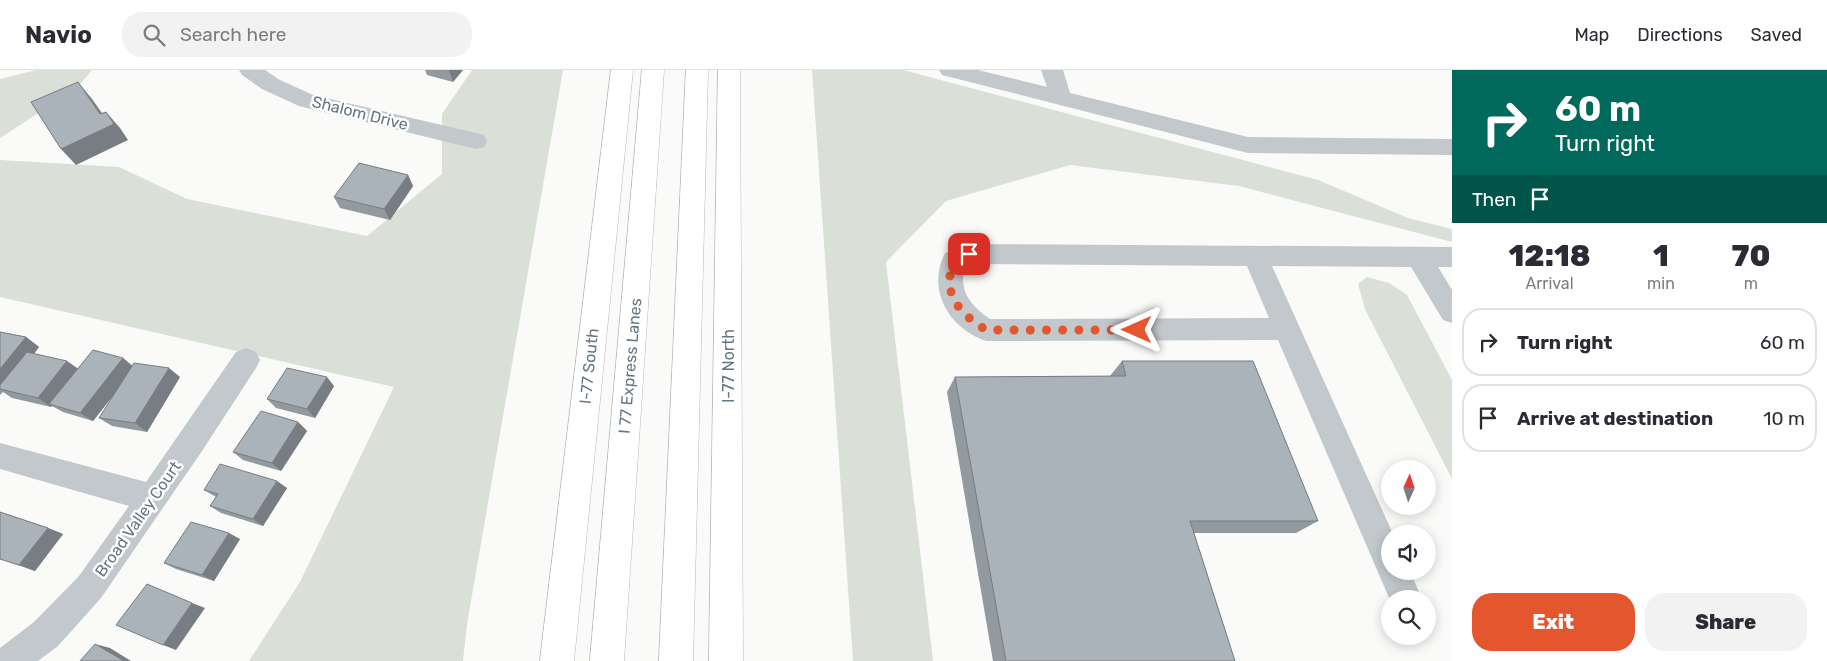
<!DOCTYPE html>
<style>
body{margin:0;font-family:Rubik,sans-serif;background:#f2f2f3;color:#2b2b33;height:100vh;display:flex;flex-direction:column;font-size:19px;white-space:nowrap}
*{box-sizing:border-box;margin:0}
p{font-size:16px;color:#7c7c81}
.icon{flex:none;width:28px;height:28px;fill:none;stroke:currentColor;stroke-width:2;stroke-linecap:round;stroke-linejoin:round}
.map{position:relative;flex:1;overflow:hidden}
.side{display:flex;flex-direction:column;background:#fff;width:375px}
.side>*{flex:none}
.guide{background:#00695c;color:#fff;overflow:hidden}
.needle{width:32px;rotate:3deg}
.fabs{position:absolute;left:1381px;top:390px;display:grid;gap:10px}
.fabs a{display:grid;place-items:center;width:55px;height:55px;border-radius:50%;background:#fff;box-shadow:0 2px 12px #0003;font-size:25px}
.pin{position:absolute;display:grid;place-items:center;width:42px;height:42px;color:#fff;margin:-21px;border-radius:10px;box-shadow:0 2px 8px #0006}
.me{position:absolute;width:55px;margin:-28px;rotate:270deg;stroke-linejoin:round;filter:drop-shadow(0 0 4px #0008)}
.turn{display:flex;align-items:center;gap:18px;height:105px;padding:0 20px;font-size:22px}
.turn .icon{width:65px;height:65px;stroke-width:2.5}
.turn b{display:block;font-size:35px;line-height:42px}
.then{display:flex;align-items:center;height:48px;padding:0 20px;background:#0003;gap:10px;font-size:19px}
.eta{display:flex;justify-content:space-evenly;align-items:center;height:85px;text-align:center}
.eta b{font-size:30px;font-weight:800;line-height:35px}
.primary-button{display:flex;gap:10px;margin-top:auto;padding:10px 20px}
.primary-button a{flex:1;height:58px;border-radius:20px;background:#e4572e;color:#fff;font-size:20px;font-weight:800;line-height:58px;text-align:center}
.primary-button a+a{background:#f2f2f3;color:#2b2b33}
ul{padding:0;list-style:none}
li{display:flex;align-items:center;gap:15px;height:68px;margin:0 10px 8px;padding:0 10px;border:2px solid #e1e1e2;border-radius:20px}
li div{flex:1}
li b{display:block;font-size:19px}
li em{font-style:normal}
header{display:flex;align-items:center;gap:30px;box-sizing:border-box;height:70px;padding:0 25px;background:#fff;border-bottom:1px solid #e1e1e2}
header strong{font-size:24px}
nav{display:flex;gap:28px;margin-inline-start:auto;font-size:18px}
.search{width:350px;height:45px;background:#f2f2f3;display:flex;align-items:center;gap:12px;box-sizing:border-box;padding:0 18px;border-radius:20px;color:#7c7c81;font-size:19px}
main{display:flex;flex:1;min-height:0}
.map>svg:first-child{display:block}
.green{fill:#dadfd7}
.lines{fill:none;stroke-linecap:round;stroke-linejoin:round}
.highway-casing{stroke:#b4b9bd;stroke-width:1}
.minor{fill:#c3c8cc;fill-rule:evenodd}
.highway{fill:#fff;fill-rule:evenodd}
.wall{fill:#929a9f}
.shaded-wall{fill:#777d82}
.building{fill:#aab3b9;stroke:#777d82}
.route{stroke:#e4572e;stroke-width:9;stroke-dasharray:0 16.2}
.labels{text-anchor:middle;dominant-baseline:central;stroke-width:5;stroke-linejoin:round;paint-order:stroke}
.street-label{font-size:16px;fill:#657683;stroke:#fff}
</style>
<header>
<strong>Navio</strong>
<div class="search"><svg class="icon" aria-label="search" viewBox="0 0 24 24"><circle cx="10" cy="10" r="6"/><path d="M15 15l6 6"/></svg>Search here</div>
<nav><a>Map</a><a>Directions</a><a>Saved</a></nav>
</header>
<main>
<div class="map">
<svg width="1452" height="591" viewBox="0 0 1452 591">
<rect width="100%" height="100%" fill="#fafaf8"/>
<g class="green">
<polygon points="36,0 92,0 77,18 0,68 0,9"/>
<polygon points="472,0 563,0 467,554 463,591 249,591 300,512 394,317 0,227 0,90 119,97 187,129 367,166 442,104 442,44"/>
<polygon points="812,0 903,0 1318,110 1408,148 1452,159 1452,172 1239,116 1070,95 946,131 886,192 933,591 853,591"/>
<polygon points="1367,207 1389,213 1407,225 1452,310 1452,409 1365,239 1358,214"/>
</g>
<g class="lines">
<g class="highway-casing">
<g id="highway">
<polygon points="611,0 633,0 574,591 540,591"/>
<polygon points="642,0 664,0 624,591 590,591"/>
<polygon points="686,0 708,0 693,591 659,591"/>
<polygon points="718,0 740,0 743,591 709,591"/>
</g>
</g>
<g class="minor">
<polygon points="239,0 265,0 278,9 313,25 476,63 484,65 487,71 484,77 476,79 299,36 262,19 242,5"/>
<polygon points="939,0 978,0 1047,17 1041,0 1063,0 1070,23 1248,67 1452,69 1452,85 1248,83 950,7 942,5"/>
<path d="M 969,174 L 1452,177 L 1452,197 L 1438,197 L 1452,220 L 1452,253 L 1443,250 L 1411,197 L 1272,196 L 1393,464 L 1390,464 L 1390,501 L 1410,501 L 1422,529 L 1390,530 L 1278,270 L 986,271 C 949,258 926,220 945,183 ZM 971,194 L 1247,196 L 1269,248 L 990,249 C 971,236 958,221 965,196 Z"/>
<polygon points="246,278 256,282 260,290 256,298 202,381 101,528 58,576 38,591 0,591 0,578 34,552 79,506 129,436 0,399 0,373 146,412 236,282"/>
</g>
<use href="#highway" class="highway"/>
</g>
<g class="wall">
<polygon points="425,0 463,0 453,12 427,5"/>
<polygon points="408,105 413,116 390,150 340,138 334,127"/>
<polygon points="0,262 26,267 39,277 34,284 78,299 123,288 132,296 180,307 147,362 112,356 99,348 115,323 93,351 63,342 52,336 51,337 12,328 3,322 0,325"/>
<polygon points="1122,291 1318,451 1296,463 1194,463 1235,591 993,591 947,322 955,307 1110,306"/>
<polygon points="334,316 315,348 276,338 267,329"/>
<polygon points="298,352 307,361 281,401 243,390 233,382"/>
<polygon points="287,418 263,456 221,443 210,436 216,427 204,420"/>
<polygon points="0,442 48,458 63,464 35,501 0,489"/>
<polygon points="240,469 214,511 176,499 164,493"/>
</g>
<g class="shaded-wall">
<polygon points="449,0 463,0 453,12"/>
<polygon points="78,12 92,29 111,56 106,42 120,58 128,70 76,95 61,79 100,44"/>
<polygon points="408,105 413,116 390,150 384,139"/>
<polygon points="26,267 39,277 4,320 0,319 0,299"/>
<polygon points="123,288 135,298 93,351 80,343"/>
<polygon points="67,291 80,300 49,334 52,336 51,337 38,328"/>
<polygon points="169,298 180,307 147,362 135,353"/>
<polygon points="327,307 334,316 315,348 307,339"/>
<polygon points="298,352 307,361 281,401 272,393"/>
<polygon points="277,411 287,418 263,456 253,449"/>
<polygon points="48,458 63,464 35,501 19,495"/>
<polygon points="229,463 240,469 214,511 202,505"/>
<polygon points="192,533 205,538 176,580 163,575"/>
<polygon points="95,574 110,578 131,591 124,591"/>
</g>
<g class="building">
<polygon points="78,12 100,44 106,42 114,54 61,79 31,32"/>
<polygon points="359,93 408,105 384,139 334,127"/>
<polygon points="0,262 26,267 0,299"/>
<polygon points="93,280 123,288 80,343 49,334"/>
<polygon points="27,282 67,291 38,328 0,319 0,315"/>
<polygon points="1122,291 1253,291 1318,451 1190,451 1235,591 1006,591 955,307 1126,306"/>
<polygon points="134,293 169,298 135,353 99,348"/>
<polygon points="287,298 327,307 307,339 267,329"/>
<polygon points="261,341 298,352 272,393 233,382"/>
<polygon points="220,394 277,411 253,449 210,436 218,424 204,420"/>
<polygon points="0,442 48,458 19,495 0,489"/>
<polygon points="191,452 229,463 202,505 164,493"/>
<polygon points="147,514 192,533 163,575 116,555"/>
<polygon points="95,574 124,591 80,591"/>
</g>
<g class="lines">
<path class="route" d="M 969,184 L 954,190 C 941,224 959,243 986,260 L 1137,260"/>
</g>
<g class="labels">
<g class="street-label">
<text transform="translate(360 43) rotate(14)">Shalom Drive</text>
<text transform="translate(589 296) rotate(-84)">I-77 South</text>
<text transform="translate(630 296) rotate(-85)">I 77 Express Lanes</text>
<text transform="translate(728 296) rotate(-90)">I-77 North</text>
<text transform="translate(138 449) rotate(-55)">Broad Valley Court</text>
</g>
</g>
</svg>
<div class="fabs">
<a><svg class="needle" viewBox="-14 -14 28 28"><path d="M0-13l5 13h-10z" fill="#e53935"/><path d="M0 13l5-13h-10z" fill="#7c7c81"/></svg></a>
<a><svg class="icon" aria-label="sound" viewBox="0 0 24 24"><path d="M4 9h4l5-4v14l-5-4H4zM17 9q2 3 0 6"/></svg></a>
<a><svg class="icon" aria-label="search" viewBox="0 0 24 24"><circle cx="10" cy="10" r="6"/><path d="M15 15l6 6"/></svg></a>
</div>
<div class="pin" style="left:969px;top:184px;background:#d93025"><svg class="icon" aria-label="arrive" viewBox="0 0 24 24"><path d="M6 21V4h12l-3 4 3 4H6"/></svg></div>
<svg class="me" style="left:1137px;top:260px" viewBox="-20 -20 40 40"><path d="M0-17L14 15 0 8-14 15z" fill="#e4572e" stroke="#fff" stroke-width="4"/></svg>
</div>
<section class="side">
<div class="guide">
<div class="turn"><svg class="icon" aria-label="right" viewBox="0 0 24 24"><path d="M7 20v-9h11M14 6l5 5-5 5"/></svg><div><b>60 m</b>Turn right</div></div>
<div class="then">Then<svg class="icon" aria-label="arrive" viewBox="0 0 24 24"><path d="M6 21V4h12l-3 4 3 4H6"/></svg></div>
</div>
<div class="eta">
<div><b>12:18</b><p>Arrival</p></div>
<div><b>1</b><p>min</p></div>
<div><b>70</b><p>m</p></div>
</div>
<ul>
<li><svg class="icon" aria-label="right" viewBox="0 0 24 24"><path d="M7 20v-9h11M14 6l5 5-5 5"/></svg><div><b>Turn right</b></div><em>60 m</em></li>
<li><svg class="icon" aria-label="arrive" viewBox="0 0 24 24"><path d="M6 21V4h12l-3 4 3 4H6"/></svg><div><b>Arrive at destination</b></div><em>10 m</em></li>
</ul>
<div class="primary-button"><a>Exit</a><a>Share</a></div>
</section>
</main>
